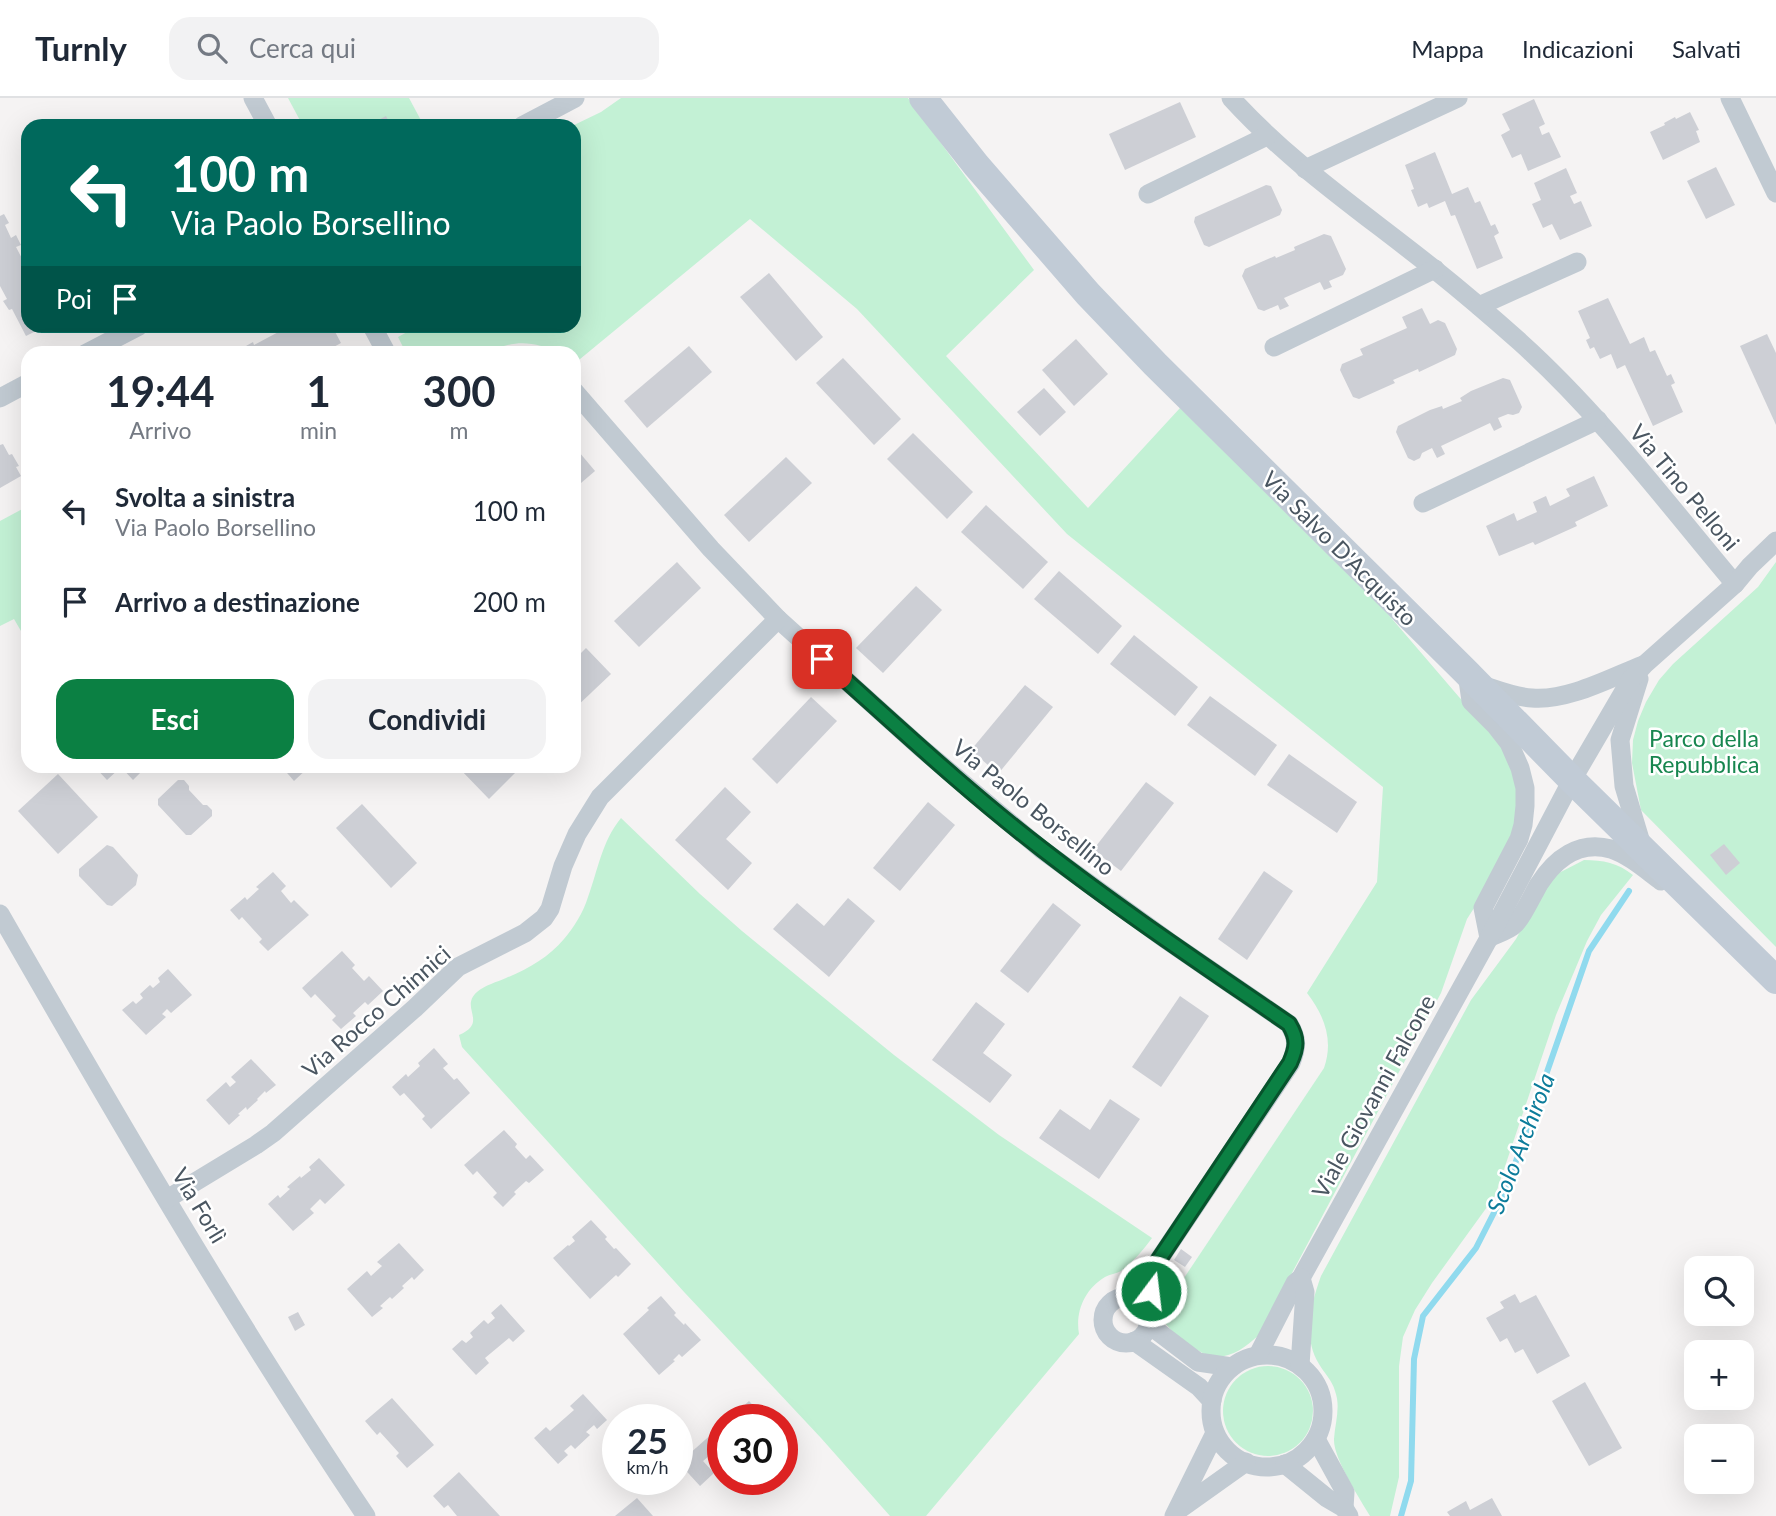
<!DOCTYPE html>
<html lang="it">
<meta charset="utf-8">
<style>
body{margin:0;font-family:Lato,sans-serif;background:#f2f2f3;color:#1f2937;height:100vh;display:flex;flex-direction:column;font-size:26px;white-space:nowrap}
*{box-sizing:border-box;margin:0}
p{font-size:23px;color:#747a83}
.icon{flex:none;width:38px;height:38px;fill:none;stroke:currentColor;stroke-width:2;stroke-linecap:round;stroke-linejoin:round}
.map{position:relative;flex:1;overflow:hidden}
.sheet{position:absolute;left:21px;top:248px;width:560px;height:427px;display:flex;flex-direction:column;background:#fff;border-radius:21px;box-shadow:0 7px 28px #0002}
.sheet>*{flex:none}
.guide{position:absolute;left:21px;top:21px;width:560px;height:214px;border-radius:21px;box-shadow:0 7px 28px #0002;background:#00695c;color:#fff;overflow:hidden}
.buttons{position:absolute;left:1684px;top:1158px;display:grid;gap:14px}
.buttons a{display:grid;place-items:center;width:70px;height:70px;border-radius:14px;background:#fff;box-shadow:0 7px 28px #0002;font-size:35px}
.speed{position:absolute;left:602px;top:1306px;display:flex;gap:14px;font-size:35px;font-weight:700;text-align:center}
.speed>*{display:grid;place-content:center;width:91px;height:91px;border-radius:50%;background:#fff;box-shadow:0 7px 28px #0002;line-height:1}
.speed small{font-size:18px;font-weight:400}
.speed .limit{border:10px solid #d22;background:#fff;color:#111}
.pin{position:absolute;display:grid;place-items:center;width:60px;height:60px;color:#fff;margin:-30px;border-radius:14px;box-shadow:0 4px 10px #0006}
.me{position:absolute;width:77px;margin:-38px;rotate:15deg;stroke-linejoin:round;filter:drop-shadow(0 0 5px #0008)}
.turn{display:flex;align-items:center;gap:24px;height:147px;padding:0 35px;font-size:32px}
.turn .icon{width:91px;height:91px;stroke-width:2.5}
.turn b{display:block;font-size:49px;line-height:60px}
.then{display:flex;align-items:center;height:66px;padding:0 35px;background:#0003;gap:14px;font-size:26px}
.eta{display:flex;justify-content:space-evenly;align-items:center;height:119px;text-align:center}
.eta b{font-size:42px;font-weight:700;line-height:49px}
.button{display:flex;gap:14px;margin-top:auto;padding:14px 35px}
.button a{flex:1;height:80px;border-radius:21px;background:#0b8043;color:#fff;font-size:28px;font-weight:700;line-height:80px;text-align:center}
.button a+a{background:#f2f2f3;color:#1f2937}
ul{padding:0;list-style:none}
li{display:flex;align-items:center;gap:21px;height:91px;padding:0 35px}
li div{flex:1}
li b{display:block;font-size:26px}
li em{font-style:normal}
header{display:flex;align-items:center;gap:42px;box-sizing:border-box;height:98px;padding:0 35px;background:#fff;border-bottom:2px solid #e0e1e3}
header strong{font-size:33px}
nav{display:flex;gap:38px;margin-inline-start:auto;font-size:24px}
.search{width:490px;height:63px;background:#f2f2f3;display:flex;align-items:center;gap:18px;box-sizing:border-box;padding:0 24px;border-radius:21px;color:#747a83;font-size:26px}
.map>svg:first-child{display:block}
.green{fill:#c3f1d5}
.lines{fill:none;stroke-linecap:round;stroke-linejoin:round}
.stream{stroke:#90daee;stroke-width:6}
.building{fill:#cdcfd5}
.street{stroke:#c1cad2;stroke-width:19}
.secondary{stroke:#c1cbd6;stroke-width:28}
.route-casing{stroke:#07532c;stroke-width:18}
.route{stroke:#0b8043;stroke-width:12}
.labels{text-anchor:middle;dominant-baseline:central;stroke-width:5;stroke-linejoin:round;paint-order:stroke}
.street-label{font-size:23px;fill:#4a5661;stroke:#fff}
.park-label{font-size:23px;fill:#17864f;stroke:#fff}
.water-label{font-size:24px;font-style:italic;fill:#0c7c9b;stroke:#fff}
</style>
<header>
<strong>Turnly</strong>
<div class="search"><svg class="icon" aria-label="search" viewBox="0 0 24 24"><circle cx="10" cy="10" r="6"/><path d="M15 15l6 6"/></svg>Cerca qui</div>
<nav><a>Mappa</a><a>Indicazioni</a><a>Salvati</a></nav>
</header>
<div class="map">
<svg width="1776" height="1418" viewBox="0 0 1776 1418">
<rect width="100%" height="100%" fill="#f5f3f3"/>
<g class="green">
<polygon points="288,0 409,0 424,28 303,28"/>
<path d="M 621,0 L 908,0 L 1034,172 L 946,258 L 1088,410 L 1180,310 L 1387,515 L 1459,599 L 1488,630 L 1501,648 L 1512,672 L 1517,695 L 1517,721 L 1512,741 L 1483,796 L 1467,821 L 1441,895 L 1259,1237 C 1247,1248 1233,1259 1216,1259 C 1200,1258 1171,1235 1163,1222 C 1159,1216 1157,1207 1157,1200 C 1157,1192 1162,1182 1165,1174 L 1182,1183 L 1324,970 C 1334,942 1324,917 1307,895 L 1377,784 L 1383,689 L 1067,436 L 857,211 L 750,121 L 574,266 L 574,256 C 569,255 562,256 557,255 C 551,253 546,249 541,248 C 523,243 505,245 490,255 L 406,255 L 398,239 L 418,228 L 574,228 L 574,28 L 572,28 L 601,14 Z"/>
<polygon points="28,408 28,545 14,521 0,528 0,423"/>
<polygon points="1776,464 1776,849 1641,712 1632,665 1633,642 1638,623 1646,604 1659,582 1673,566 1758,489"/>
<path d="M 621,720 L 700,796 L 742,833 L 894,957 L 999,1037 L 1152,1140 C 1144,1151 1132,1165 1121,1173 C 1116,1176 1110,1176 1105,1179 C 1085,1191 1075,1213 1079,1236 L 926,1418 L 890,1418 L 821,1340 L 685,1195 L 462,949 L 459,937 C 489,924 459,910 477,894 C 485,887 497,884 506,880 C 528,871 549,859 564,841 C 574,829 583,815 588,799 C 598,772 602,743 621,720 Z"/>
<path d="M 1584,762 C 1603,762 1618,765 1633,777 L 1601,817 L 1587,843 L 1556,917 L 1495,1098 L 1432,1185 L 1415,1212 L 1403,1239 L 1399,1268 L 1399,1379 L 1390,1418 L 1370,1418 C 1360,1401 1333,1360 1334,1341 C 1335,1325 1341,1309 1335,1293 C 1332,1282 1324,1275 1319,1266 C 1302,1238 1311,1206 1321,1178 L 1471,902 L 1516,841 L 1541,795 L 1553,778 Z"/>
<circle cx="1268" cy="1313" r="45"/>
</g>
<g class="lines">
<polyline class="stream" points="1401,1418 1411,1383 1414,1261 1423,1218 1476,1150 1507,1089 1589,853 1629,793"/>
</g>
<g class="building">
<polygon points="1534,1 1545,26 1539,29 1542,37 1549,34 1561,59 1528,73 1521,56 1512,60 1501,37 1510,32 1502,16"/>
<polygon points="1180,4 1196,39 1125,72 1109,36"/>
<polygon points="1690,14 1699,32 1696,33 1700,44 1663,62 1650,34 1665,27 1664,25 1675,19 1676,21"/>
<polygon points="386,18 391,28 367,28"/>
<polygon points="1435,54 1452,96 1468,89 1475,105 1480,103 1491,128 1495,126 1499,135 1494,138 1503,160 1477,171 1455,117 1451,118 1445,103 1429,110 1427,105 1418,109 1411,92 1414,91 1405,67"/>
<polygon points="1716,69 1735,107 1706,121 1687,83"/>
<polygon points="1566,70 1577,95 1570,98 1574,106 1581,103 1592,128 1560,142 1552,126 1543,130 1532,106 1541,102 1534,85"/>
<polygon points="1266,87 1271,88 1282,112 1280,117 1209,149 1204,147 1194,124 1195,119"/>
<polygon points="4,116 9,125 5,127 11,140 16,137 21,147 16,149 28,172 28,228 46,228 26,238 12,211 9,212 3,203 7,201 0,188 0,118"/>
<polygon points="1324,136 1331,138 1346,171 1343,177 1329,183 1332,189 1324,192 1320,184 1284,200 1289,208 1280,212 1278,207 1264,213 1258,211 1242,178 1245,171 1275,158 1276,160 1295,152 1294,149"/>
<polygon points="769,175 823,239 796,263 740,199"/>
<polygon points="1608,200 1630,246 1644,239 1650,254 1655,252 1667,278 1671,276 1675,285 1671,287 1683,314 1653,328 1625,267 1617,271 1611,256 1600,261 1594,249 1590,251 1586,242 1590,240 1578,213"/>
<polygon points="1422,210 1430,226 1438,222 1445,225 1457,251 1455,257 1419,274 1418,271 1393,282 1395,285 1359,301 1353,299 1340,272 1342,266 1363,257 1360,251 1407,230 1402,219"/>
<polygon points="285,228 332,228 341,245 321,256 232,256 253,244 254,247 284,231 283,229"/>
<polygon points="1767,236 1776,255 1776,327 1740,248"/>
<polygon points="1076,241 1108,276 1074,308 1042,272"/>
<polygon points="689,248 712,274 647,330 624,303"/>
<polygon points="843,260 901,321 874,347 816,285"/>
<polygon points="1503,280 1510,282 1522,309 1519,315 1513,317 1508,316 1498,320 1502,329 1494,333 1490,325 1441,348 1445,356 1437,360 1432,350 1422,355 1420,360 1414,363 1408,360 1396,334 1398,328 1430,312 1442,308 1443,311 1462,303 1460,300 1471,293"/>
<polygon points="1044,290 1066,314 1040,338 1017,314"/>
<polygon points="913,335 973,394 947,421 887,361"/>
<polygon points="3,346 9,357 12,356 19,368 16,369 21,378 0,390 0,347"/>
<polygon points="574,348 595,373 574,391"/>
<polygon points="786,359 812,385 749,444 724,417"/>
<polygon points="1594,378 1608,408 1575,424 1577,428 1535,447 1533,444 1499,458 1486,428 1514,415 1517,423 1537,414 1533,404 1546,398 1550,408 1570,398 1566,391"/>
<polygon points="986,407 1048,464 1023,491 961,434"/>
<polygon points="677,464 701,490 639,549 614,523"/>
<polygon points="1059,473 1122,528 1098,556 1034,501"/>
<polygon points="916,488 942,512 883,575 856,550"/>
<polygon points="1134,537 1198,589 1175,618 1110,566"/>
<polygon points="586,550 611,576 574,611 574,562"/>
<polygon points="1025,587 1053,609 998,676 971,652"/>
<polygon points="1210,598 1277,647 1255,678 1187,627"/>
<polygon points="811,599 837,623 777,686 752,661"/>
<polygon points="1289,656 1357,704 1337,735 1267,687"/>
<polygon points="94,668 147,668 133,682 121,669 107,682"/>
<polygon points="281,668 310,668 294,683"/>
<polygon points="457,668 509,668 515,675 489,701"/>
<polygon points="58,676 98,719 58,756 18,713"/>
<polygon points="178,682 184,682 189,688 189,692 203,707 207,707 212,712 212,718 191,737 186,737 158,707 158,701"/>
<polygon points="1146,684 1174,705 1121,773 1093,752"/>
<polygon points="725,689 751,714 726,741 752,765 728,792 675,742"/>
<polygon points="928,704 955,727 900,793 873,770"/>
<polygon points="362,706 417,765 391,790 336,730"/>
<polygon points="1724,746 1740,765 1726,777 1710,757"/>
<polygon points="107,747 113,749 138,777 136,787 112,808 107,807 79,778 79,771"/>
<polygon points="1264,773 1293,793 1247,862 1218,841"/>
<polygon points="273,774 286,788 281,793 291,805 294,802 309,817 268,853 259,844 262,841 242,819 239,822 230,812 245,799 247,802 259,791 256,789"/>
<polygon points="848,800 875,823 829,879 773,831 797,805 824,828"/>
<polygon points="1053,805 1081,827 1028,895 1000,873"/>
<polygon points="342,853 355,867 352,870 364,883 369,878 383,893 368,907 365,904 353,915 356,918 341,931 332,922 336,918 315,896 311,900 302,890"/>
<polygon points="168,871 192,897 171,915 167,911 162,916 166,919 146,937 122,912 133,903 136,906 143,900 140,896 150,887 153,890 160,884 158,880"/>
<polygon points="1180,898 1209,918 1161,989 1132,969"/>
<polygon points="976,904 1005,926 983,955 1012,977 990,1005 932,962"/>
<polygon points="434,950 448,966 443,970 454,982 457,980 470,995 431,1031 422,1021 425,1018 404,995 400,998 392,989 406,976 408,979 420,968 418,965"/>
<polygon points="251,961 276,987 266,995 265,993 257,1001 258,1002 247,1012 246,1009 238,1016 240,1017 229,1027 206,1002 226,984 230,989 236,984 231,979"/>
<polygon points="1110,1001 1140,1021 1099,1081 1039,1040 1060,1011 1090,1032"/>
<polygon points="504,1032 517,1046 515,1049 526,1061 530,1057 544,1072 529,1085 526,1083 514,1094 516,1096 503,1109 493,1099 497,1095 477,1073 473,1077 464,1067"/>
<polygon points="319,1060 345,1087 325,1106 320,1101 310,1111 314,1115 293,1133 268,1106 278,1097 280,1100 290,1091 287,1089 300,1078 301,1080 311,1072 309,1069"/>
<polygon points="591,1122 607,1139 605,1141 614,1151 616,1150 631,1166 618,1179 616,1177 590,1201 553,1160 568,1147 569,1148 575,1143 572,1139"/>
<polygon points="399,1145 424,1172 414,1182 412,1179 402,1188 404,1190 392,1201 390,1199 380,1208 383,1210 372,1219 347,1191 367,1173 371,1178 382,1168 377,1164"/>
<polygon points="1181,1151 1192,1159 1185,1169 1174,1162"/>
<polygon points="1515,1196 1520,1205 1536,1197 1570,1258 1537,1276 1523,1251 1515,1255 1507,1240 1500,1244 1486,1220 1504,1210 1500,1204"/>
<polygon points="661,1198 676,1215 674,1217 684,1227 685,1225 701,1242 682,1259 679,1256 673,1262 675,1263 659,1277 623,1236 649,1212 647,1210"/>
<polygon points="501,1206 525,1233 513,1244 509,1240 485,1260 489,1265 476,1277 452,1251 462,1242 466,1245 473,1239 470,1235 484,1222 488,1226 495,1220 491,1215"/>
<polygon points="298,1214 305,1227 295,1233 288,1219"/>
<polygon points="1585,1284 1622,1350 1589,1368 1552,1303"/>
<polygon points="583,1296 607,1322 597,1331 594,1327 586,1334 590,1337 575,1351 571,1347 564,1353 568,1357 558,1366 534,1340 546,1329 550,1333 574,1312 570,1308"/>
<polygon points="392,1300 434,1347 407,1370 396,1358 399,1355 380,1334 377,1337 365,1323"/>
<polygon points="749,1303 766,1321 729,1321"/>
<polygon points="714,1334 723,1343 723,1368 720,1370 709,1358 703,1363 714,1375 700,1388 679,1365"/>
<polygon points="459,1374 500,1418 457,1418 448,1407 444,1410 433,1398"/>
<polygon points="637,1400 653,1418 615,1418"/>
<polygon points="1492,1400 1502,1418 1450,1418 1447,1414 1466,1403 1470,1412"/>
</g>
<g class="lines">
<g class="street">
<polyline points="253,0 268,28"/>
<path d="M 1231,0 C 1292,67 1364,115 1434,171 C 1464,195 1492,219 1520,244 C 1600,316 1666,404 1735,486"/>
<polyline points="1730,0 1776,95"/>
<polyline points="522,28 575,0"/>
<polyline points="1305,71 1458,0"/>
<polyline points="1148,96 1267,38"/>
<polyline points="1479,208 1577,164"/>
<polyline points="372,228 387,256"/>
<polyline points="1274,249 1435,171"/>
<polyline points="85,256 139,228"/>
<path d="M 574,293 L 711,451 L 778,521 L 920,649 L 1041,751 L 1168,843 L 1289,926 C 1298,941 1297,949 1291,965 L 1154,1169"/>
<polyline points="0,300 28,285"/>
<polyline points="1423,405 1598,322"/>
<polyline points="1467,575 1471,603 1495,627 1509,645 1520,670 1525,690 1525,708 1523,727 1519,741 1483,810 1489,840"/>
<polyline points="1639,581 1620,642 1624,688 1642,748"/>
<path d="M 1485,588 C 1500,593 1515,599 1532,600 C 1568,603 1610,580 1643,567"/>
<path d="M 0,816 C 117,1020 235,1223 366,1418"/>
<path d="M 1489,840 C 1496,836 1507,833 1513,828 C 1521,822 1533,796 1539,786 C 1555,761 1579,742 1611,751 C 1629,757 1646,772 1661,783"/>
<polyline points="167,1101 256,1047 273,1035 415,910 458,869 525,835 544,820 550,811 563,768 577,736 600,699 778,521"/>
<polyline points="1121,1199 1154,1169 1148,1217"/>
<circle cx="1126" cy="1222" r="23"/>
<polyline points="1148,1226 1198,1264 1232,1269"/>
<polyline points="1134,1243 1199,1289 1212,1303"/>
<circle cx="1267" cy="1313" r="56"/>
<polyline points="1258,1257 1295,1185 1301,1180 1489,840 1572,682 1631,581 1644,567 1735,486 1750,468 1776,443"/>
<polyline points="1300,1267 1305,1194 1301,1180"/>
<polyline points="1316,1341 1345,1394 1344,1410"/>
<polyline points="1285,1366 1327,1400 1344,1410 1349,1418"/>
<polyline points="1180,1411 1246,1364"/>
<polyline points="1174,1418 1215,1335"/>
</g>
<polyline class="secondary" points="923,0 976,67 1088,196 1155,266 1466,574 1572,682 1776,882"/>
</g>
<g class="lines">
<g class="route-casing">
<path id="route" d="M 822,561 C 894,625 965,692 1042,751 C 1122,813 1206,869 1289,926 C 1298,941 1297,949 1290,965 L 1154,1169 L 1151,1193"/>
</g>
<use href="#route" class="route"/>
</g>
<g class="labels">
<g class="street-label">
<text transform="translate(1685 389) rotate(50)">Via Tino Pelloni</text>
<text transform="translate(1340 450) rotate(45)">Via Salvo D'Acquisto</text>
<text transform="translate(1034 709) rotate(39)">Via Paolo Borsellino</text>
<text transform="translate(376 913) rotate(-41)">Via Rocco Chinnici</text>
<text transform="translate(1373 998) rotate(-61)">Viale Giovanni Falcone</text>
<text transform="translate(200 1107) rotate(59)">Via Forlì</text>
</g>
<g class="park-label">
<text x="1704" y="640">Parco della<tspan x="1704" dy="26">Repubblica</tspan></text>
</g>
<g class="water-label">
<text transform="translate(1520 1045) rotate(-69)">Scolo Archirola</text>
</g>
</g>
</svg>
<div class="buttons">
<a><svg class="icon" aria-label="search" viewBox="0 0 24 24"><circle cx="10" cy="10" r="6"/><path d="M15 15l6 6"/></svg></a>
<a>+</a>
<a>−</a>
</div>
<div class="speed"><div>25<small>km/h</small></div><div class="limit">30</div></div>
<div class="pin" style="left:822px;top:561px;background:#d93025"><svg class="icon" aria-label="arrive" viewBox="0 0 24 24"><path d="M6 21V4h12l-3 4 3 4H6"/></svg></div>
<svg class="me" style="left:1151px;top:1193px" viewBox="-20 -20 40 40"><circle r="17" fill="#0b8043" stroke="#fff" stroke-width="3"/><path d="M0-11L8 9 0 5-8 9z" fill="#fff"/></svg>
<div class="guide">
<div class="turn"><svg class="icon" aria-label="left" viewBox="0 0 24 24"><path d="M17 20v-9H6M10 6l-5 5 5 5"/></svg><div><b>100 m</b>Via Paolo Borsellino</div></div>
<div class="then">Poi<svg class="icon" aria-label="arrive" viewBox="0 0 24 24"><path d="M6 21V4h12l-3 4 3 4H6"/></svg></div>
</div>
<section class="sheet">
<div class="eta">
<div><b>19:44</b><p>Arrivo</p></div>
<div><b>1</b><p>min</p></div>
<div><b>300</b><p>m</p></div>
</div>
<ul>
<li><svg class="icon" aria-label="left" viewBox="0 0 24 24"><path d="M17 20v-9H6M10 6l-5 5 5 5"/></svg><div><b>Svolta a sinistra</b><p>Via Paolo Borsellino</p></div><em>100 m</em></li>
<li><svg class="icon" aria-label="arrive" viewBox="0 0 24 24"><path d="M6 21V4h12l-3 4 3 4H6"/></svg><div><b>Arrivo a destinazione</b></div><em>200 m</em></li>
</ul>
<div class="button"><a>Esci</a><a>Condividi</a></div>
</section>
</div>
